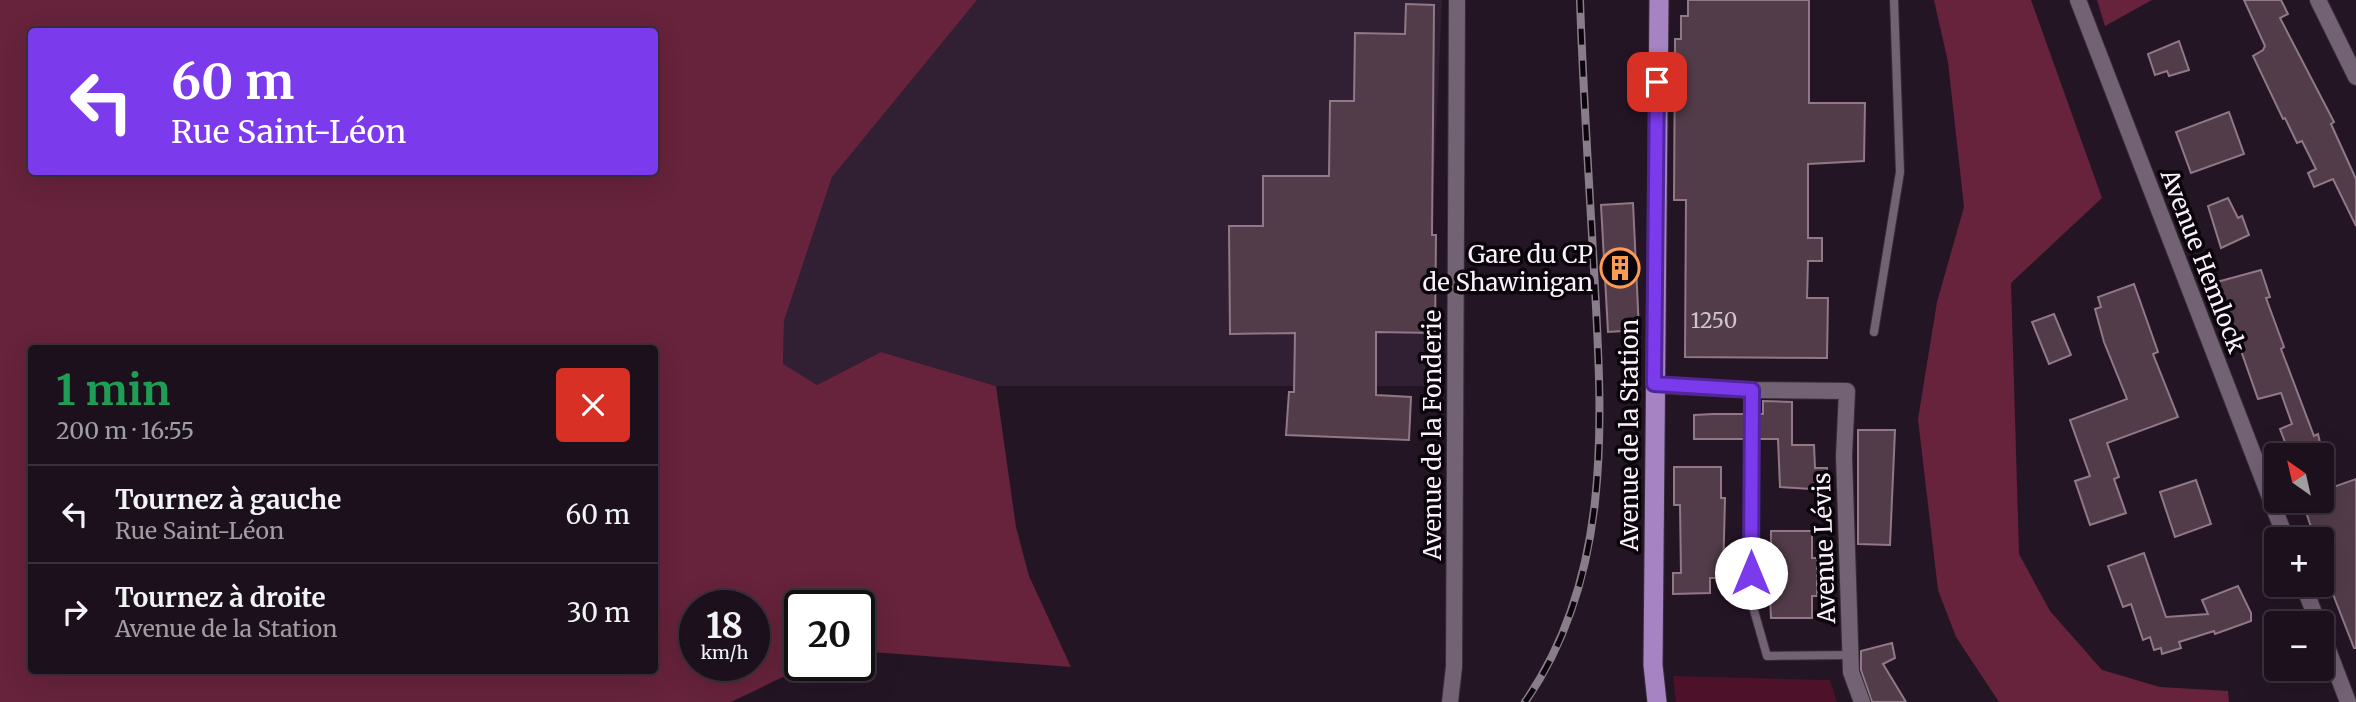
<!DOCTYPE html>
<html lang="fr">
<meta charset="utf-8">
<style>
body{margin:0;font-family:Merriweather,serif;background:#241925;color:#f1f3f6;height:100vh;display:flex;flex-direction:column;font-size:26px;white-space:nowrap}
*{box-sizing:border-box;margin:0}
p{font-size:23px;color:#a09da3}
.icon{flex:none;width:38px;height:38px;fill:none;stroke:currentColor;stroke-width:2;stroke-linecap:round;stroke-linejoin:round}
.map{position:relative;flex:1;overflow:hidden}
.panel{position:absolute;left:28px;top:345px;width:630px;height:329px;display:flex;flex-direction:column;background:#1b101c;border-radius:7px;box-shadow:0 7px 28px #0002,0 0 0 2px #39303b}
.panel>*{flex:none}
.top-card{position:absolute;left:28px;top:28px;width:630px;height:147px;border-radius:7px;box-shadow:0 7px 28px #0002,0 0 0 2px #39303b;background:#7c3aed;color:#fff;overflow:hidden}
.needle{width:46px;rotate:326deg}
.tools{position:absolute;left:2264px;top:443px;display:grid;gap:14px}
.tools a{display:grid;place-items:center;width:70px;height:70px;border-radius:7px;background:#1b101c;box-shadow:0 7px 28px #0002,0 0 0 2px #39303b;font-size:35px}
.speed{position:absolute;left:679px;top:590px;display:flex;gap:14px;font-size:35px;font-weight:700;text-align:center}
.speed>*{display:grid;place-content:center;width:91px;height:91px;border-radius:50%;background:#1b101c;box-shadow:0 7px 28px #0002,0 0 0 2px #39303b;line-height:1}
.speed small{font-size:18px;font-weight:400}
.speed .limit{border:4px solid #111;border-radius:10px;background:#fff;color:#111}
.pin{position:absolute;display:grid;place-items:center;width:60px;height:60px;color:#fff;margin:-30px;border-radius:14px;box-shadow:0 4px 10px #0006}
.me{position:absolute;width:77px;margin:-38px;rotate:0deg;stroke-linejoin:round;filter:drop-shadow(0 0 5px #0008)}
.turn{display:flex;align-items:center;gap:24px;height:147px;padding:0 28px;font-size:32px}
.turn .icon{width:91px;height:91px;stroke-width:2.5}
.turn b{display:block;font-size:49px;line-height:60px}
.round{display:grid;place-items:center;flex:none;width:74px;height:74px;border-radius:7px;background:#241925}
.overview{display:flex;align-items:center;justify-content:space-between;height:119px;padding:0 28px}
h1{font-size:42px;font-weight:700;line-height:52px;color:#1e9e55}
ul{padding:0;list-style:none}
li{display:flex;align-items:center;gap:21px;height:98px;padding:0 28px;border-top:2px solid #39303b}
li div{flex:1}
li b{display:block;font-size:26px}
li em{font-style:normal}
.map>svg:first-child{display:block}
.built{fill:#311f33}
.green{fill:#4d1129}
.forest{fill:#66233b;fill-rule:evenodd}
.building{fill:#523c49;stroke:#907886;stroke-width:2}
.lines{fill:none;stroke-linecap:round;stroke-linejoin:round}
.service-casing{stroke:#382e39;stroke-width:10}
.minor-casing{stroke:#382e39;stroke-width:18}
.primary-casing{stroke:#382e39;stroke-width:21}
.service{stroke:#736174;stroke-width:8}
.minor{stroke:#736174;stroke-width:16}
.primary{stroke:#a683c3;stroke-width:19}
.rail-casing{stroke:#8a7d8b;stroke-width:8}
.rail{stroke:#09050a;stroke-width:5;stroke-dasharray:16;stroke-linecap:butt}
.route-casing{stroke:#51269a;stroke-width:18}
.route{stroke:#7c3aed;stroke-width:12}
.labels{text-anchor:middle;dominant-baseline:central;stroke-width:7;stroke-linejoin:round;paint-order:stroke}
.number-label{font-size:21px;fill:#d1c4cf}
.poi-label{font-size:24px;fill:#fbf1fc;stroke:#09050a;text-anchor:end}
.street-label{font-size:24px;fill:#fbf1fc;stroke:#09050a}
</style>
<div class="map">
<svg width="2356" height="702" viewBox="0 0 2356 702">
<rect width="100%" height="100%" fill="#241525"/>
<polygon class="built" points="966,0 1442,0 1425,386 996,386 881,352 817,385 783,365 784,321 832,177"/>
<polygon class="green" points="1673,676 1830,680 1837,702 1676,702"/>
<g class="forest">
<path d="M 0,0 L 977,0 L 832,177 L 784,321 L 783,364 L 817,385 L 881,352 L 996,386 L 1016,527 L 1029,576 L 1071,667 L 859,651 L 859,606 L 800,606 L 800,665 L 808,665 L 731,702 L 0,702 ZM 32,32 L 654,32 L 654,172 L 32,172 ZM 32,348 L 654,348 L 654,670 L 32,670 ZM 695,606 L 754,606 L 754,665 L 695,665 Z"/>
<polygon points="1934,0 2031,0 2102,198 2011,283 2019,554 2050,611 2102,670 2160,687 2228,691 2229,702 1999,702 1956,637 1938,590 1918,419 1937,302 1964,207 1948,62"/>
<polygon points="2097,0 2152,0 2105,26"/>
</g>
<g class="building">
<polygon points="1688,0 1809,0 1809,103 1865,103 1864,161 1808,164 1808,238 1822,238 1822,261 1808,261 1807,298 1828,298 1827,358 1685,357 1686,200 1674,200 1675,39 1681,39 1681,16 1688,16"/>
<polygon points="2244,0 2281,0 2288,14 2280,18 2334,122 2331,124 2356,179 2356,226 2333,179 2314,187 2308,173 2316,169 2302,141 2297,143 2285,118 2283,119 2253,56 2263,50 2265,46"/>
<polygon points="1406,4 1434,5 1432,235 1436,235 1435,333 1376,332 1376,395 1411,397 1409,440 1286,435 1289,392 1294,392 1295,333 1230,334 1229,226 1263,226 1263,176 1329,176 1330,101 1354,101 1355,33 1405,34"/>
<polygon points="2179,41 2189,70 2169,76 2167,71 2155,75 2148,54"/>
<polygon points="2229,112 2244,154 2191,173 2176,132"/>
<polygon points="2228,198 2238,218 2242,216 2249,235 2221,248 2208,206"/>
<polygon points="1633,203 1639,330 1608,332 1601,205"/>
<polygon points="2261,270 2270,297 2266,298 2284,347 2281,349 2314,436 2318,434 2323,455 2290,455 2280,429 2292,424 2281,393 2258,399 2226,308 2222,309 2215,292 2220,290 2217,282"/>
<polygon points="2134,284 2158,352 2153,354 2178,417 2107,443 2119,477 2114,479 2126,513 2090,525 2075,481 2090,476 2070,420 2127,399 2104,342 2095,309 2101,307 2098,297"/>
<polygon points="2054,314 2071,355 2049,364 2032,322"/>
<polygon points="1763,401 1792,402 1792,445 1814,445 1815,468 1827,468 1827,490 1780,487 1778,439 1758,439 1758,414 1763,414"/>
<polygon points="1713,414 1745,414 1745,439 1694,439 1694,415"/>
<polygon points="1858,430 1895,430 1890,545 1858,544"/>
<polygon points="1674,467 1721,467 1721,498 1725,498 1723,578 1710,578 1710,593 1673,594 1673,573 1681,573 1680,505 1674,505"/>
<polygon points="2356,479 2356,648 2354,648 2322,566 2322,539 2315,539 2302,500 2322,500 2322,491"/>
<polygon points="2196,480 2211,524 2175,537 2160,492"/>
<polygon points="1771,531 1812,531 1812,558 1817,558 1817,596 1812,596 1812,618 1771,618 1770,596 1763,596 1763,575 1771,575"/>
<polygon points="2144,553 2166,617 2208,614 2202,600 2238,586 2251,613 2251,621 2215,634 2214,631 2179,642 2181,648 2162,654 2161,648 2154,650 2150,637 2143,640 2131,604 2123,607 2108,566"/>
<polygon points="1892,643 1895,658 1883,664 1906,702 1872,702 1861,670 1861,651"/>
</g>
<g class="lines">
<g class="service-casing">
<g id="service">
<polyline points="1874,332 1900,172 1894,0"/>
<polyline points="1752,390 1751,600 1767,656 1850,655"/>
</g>
</g>
<g class="minor-casing">
<g id="minor">
<polyline points="2078,0 2286,539"/>
<polyline points="2318,0 2356,77"/>
<polyline points="1654,385 1752,390 1847,391 1844,456 1851,672 1862,702"/>
<polyline points="2303,584 2318,623"/>
<polyline points="2322,634 2348,702"/>
<polyline points="1450,702 1454,667 1457,0"/>
</g>
</g>
<g class="primary-casing">
<polyline id="primary" points="1657,702 1653,665 1659,0"/>
</g>
<use href="#service" class="service"/>
<use href="#minor" class="minor"/>
<use href="#primary" class="primary"/>
<g class="rail-casing">
<path id="rail" d="M 1525,702 C 1614,574 1602,417 1594,270 C 1589,180 1583,90 1580,0"/>
</g>
<use href="#rail" class="rail"/>
</g>
<g class="lines">
<g class="route-casing">
<polyline id="route" points="1657,82 1654,384 1752,390 1751,573"/>
</g>
<use href="#route" class="route"/>
</g>
<defs>
<g id="building-ring" transform="scale(2.0125)"><circle r="9.5" fill="#09050a" stroke="#fd9d55" stroke-width="1.5"/><path d="M-4-6H4V6H1V3H-1V6H-4ZM-2.5-4.3h1.7v1.8h-1.7ZM.8-4.3h1.7v1.8H.8ZM-2.5-1h1.7V.8h-1.7ZM.8-1h1.7V.8H.8Z" fill="#fd9d55"/></g>
</defs>
<g fill-rule="evenodd">
<use href="#building-ring" x="1620" y="268"/>
</g>
<g class="labels">
<g class="number-label">
<text x="1714" y="320">1250</text>
</g>
<g class="poi-label">
<text x="1593" y="254">Gare du CP<tspan x="1593" dy="28">de Shawinigan</tspan></text>
</g>
<g class="street-label">
<text transform="translate(2203 261) rotate(69)">Avenue Hemlock</text>
<text transform="translate(1432 435) rotate(-90)">Avenue de la Fonderie</text>
<text transform="translate(1629 435) rotate(-90)">Avenue de la Station</text>
<text transform="translate(1824 548) rotate(-92)">Avenue Lévis</text>
</g>
</g>
</svg>
<div class="tools">
<a><svg class="needle" viewBox="-14 -14 28 28"><path d="M0-13l5 13h-10z" fill="#e53935"/><path d="M0 13l5-13h-10z" fill="#a09da3"/></svg></a>
<a>+</a>
<a>−</a>
</div>
<div class="speed"><div>18<small>km/h</small></div><div class="limit">20</div></div>
<div class="pin" style="left:1657px;top:82px;background:#d93025"><svg class="icon" aria-label="arrive" viewBox="0 0 24 24"><path d="M6 21V4h12l-3 4 3 4H6"/></svg></div>
<svg class="me" style="left:1751px;top:573px" viewBox="-20 -20 40 40"><circle r="19" fill="#fff"/><path d="M0-13L10 11 0 6-10 11z" fill="#7c3aed"/></svg>
<div class="top-card">
<div class="turn"><svg class="icon" aria-label="left" viewBox="0 0 24 24"><path d="M17 20v-9H6M10 6l-5 5 5 5"/></svg><div><b>60 m</b>Rue Saint-Léon</div></div>
</div>
<section class="panel">
<div class="overview"><div><h1>1 min</h1><p>200 m · 16:55</p></div><a class="round" style="background:#d93025;color:#fff"><svg class="icon" aria-label="close" viewBox="0 0 24 24"><path d="M6 6l12 12M18 6L6 18"/></svg></a></div>
<ul>
<li><svg class="icon" aria-label="left" viewBox="0 0 24 24"><path d="M17 20v-9H6M10 6l-5 5 5 5"/></svg><div><b>Tournez à gauche</b><p>Rue Saint-Léon</p></div><em>60 m</em></li>
<li><svg class="icon" aria-label="right" viewBox="0 0 24 24"><path d="M7 20v-9h11M14 6l5 5-5 5"/></svg><div><b>Tournez à droite</b><p>Avenue de la Station</p></div><em>30 m</em></li>
</ul>
</section>
</div>
